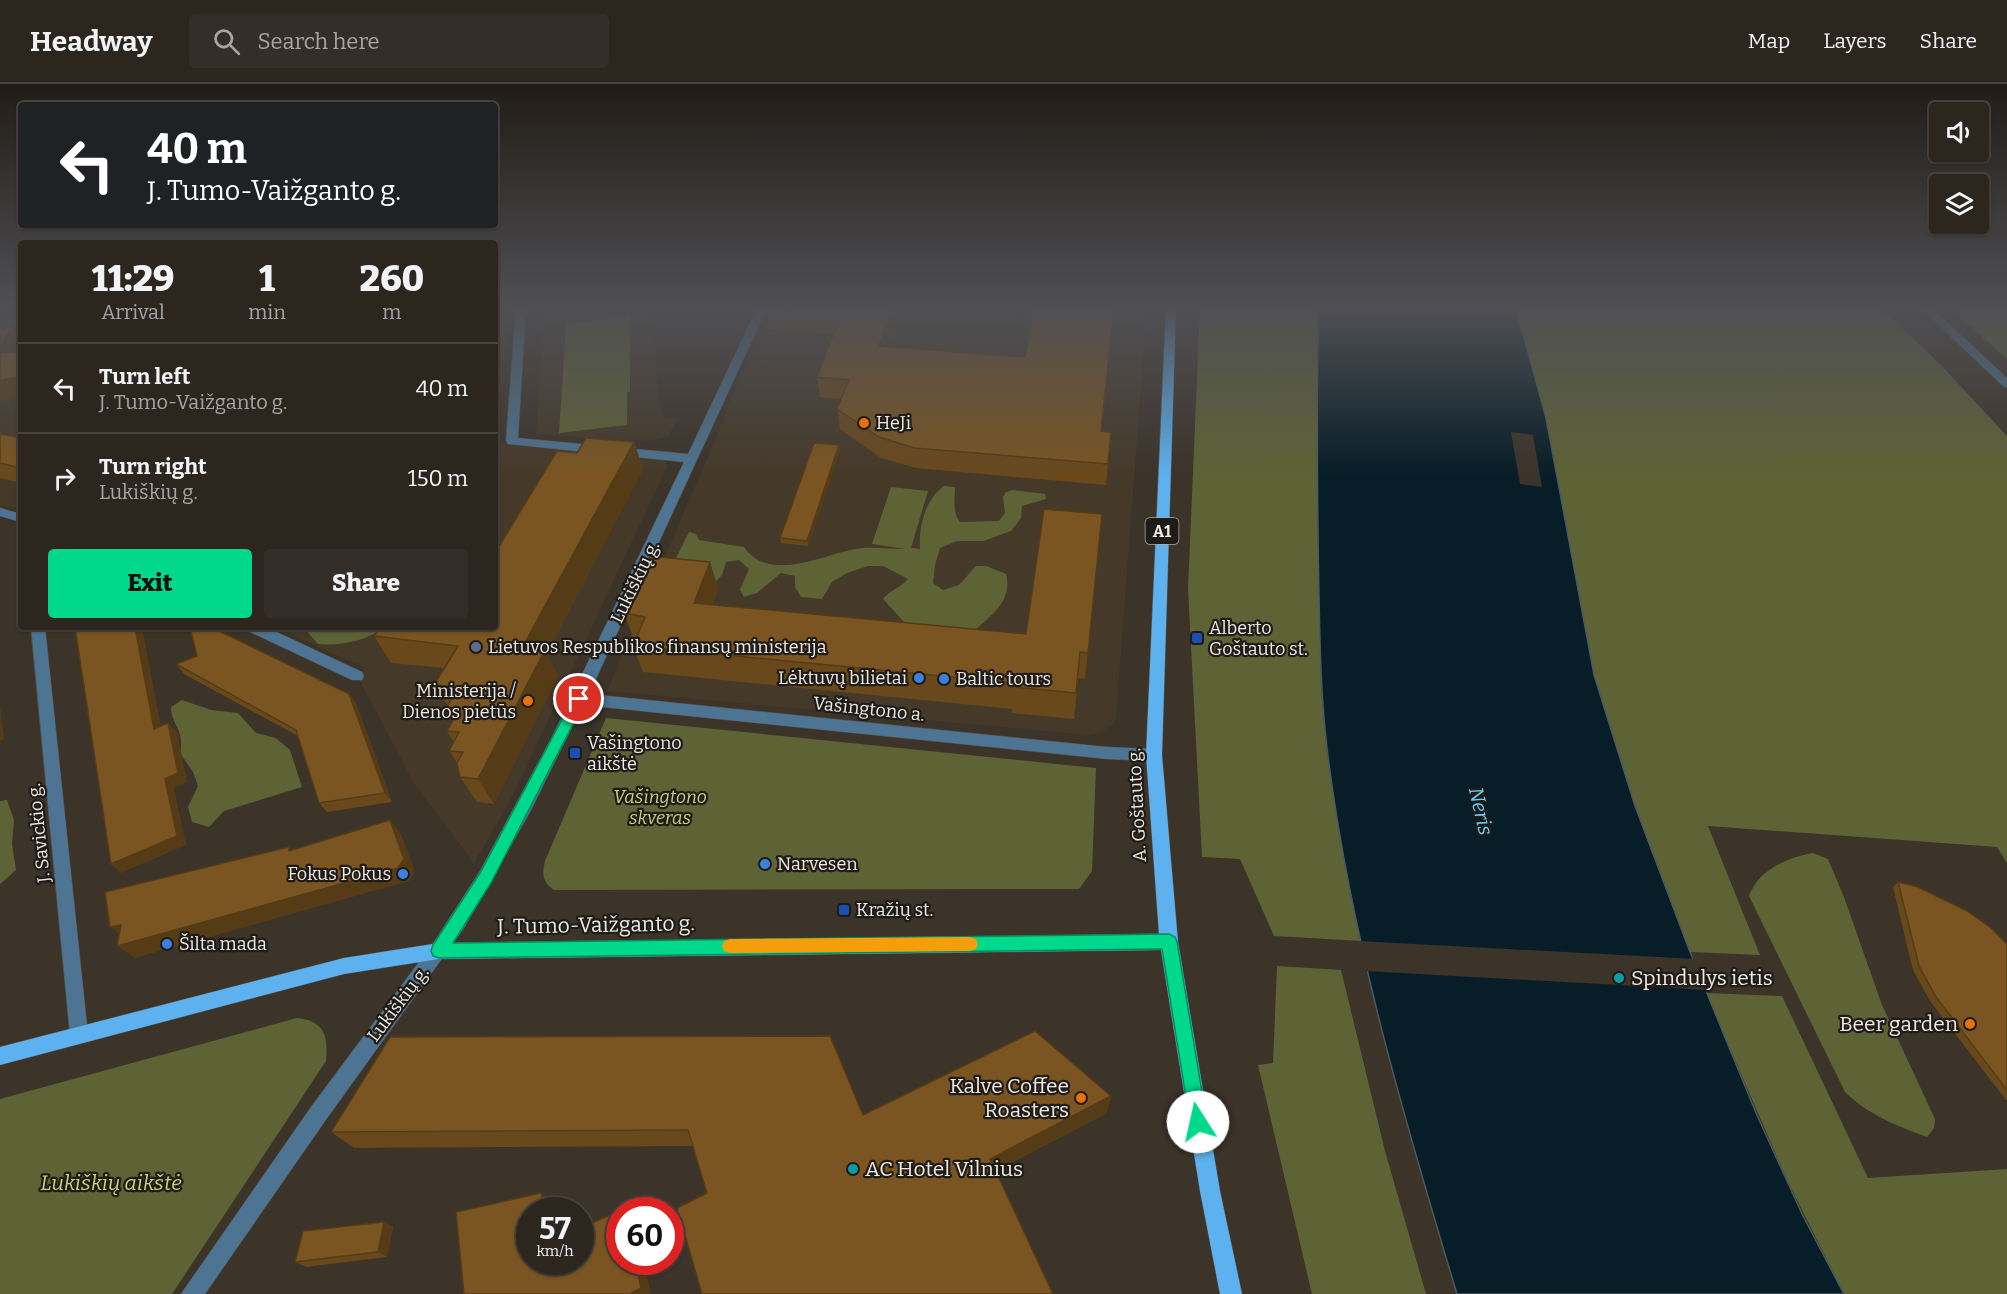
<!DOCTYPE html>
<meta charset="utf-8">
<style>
body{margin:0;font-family:Bitter,serif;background:#352e28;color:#f1f3f6;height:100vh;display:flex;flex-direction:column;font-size:22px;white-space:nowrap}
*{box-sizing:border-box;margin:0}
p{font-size:20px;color:#a7a5a4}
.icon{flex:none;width:33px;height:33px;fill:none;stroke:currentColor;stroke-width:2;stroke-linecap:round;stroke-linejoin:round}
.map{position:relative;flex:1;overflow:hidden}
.sheet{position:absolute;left:18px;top:156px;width:480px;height:390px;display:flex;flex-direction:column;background:#2d261f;border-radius:6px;box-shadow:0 2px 4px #0004,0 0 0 2px #48433d}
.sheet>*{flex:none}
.top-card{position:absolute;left:18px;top:18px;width:480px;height:126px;border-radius:6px;box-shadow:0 2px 4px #0004,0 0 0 2px #48433d;background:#202124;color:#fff;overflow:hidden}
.buttons{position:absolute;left:1929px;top:18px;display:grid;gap:12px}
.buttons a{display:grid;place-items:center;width:60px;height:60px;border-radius:6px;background:#2d261f;box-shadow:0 2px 4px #0004,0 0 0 2px #48433d;font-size:30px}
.speed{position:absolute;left:516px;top:1113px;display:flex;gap:12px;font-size:30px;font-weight:700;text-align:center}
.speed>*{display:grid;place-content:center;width:78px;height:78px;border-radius:50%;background:#2d261f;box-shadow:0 2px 4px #0004,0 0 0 2px #48433d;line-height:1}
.speed small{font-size:15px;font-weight:400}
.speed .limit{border:9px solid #d22;background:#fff;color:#111}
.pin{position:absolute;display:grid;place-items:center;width:51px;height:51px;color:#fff;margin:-26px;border:3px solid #fff;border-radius:50%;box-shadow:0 2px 6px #0007}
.me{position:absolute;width:66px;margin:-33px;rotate:350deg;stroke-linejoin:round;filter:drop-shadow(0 0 4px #0008)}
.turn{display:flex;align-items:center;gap:21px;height:126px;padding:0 30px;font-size:27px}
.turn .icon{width:78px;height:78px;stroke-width:2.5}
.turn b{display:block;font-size:42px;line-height:51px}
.eta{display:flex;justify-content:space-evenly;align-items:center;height:102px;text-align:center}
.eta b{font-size:36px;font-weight:800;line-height:42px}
.primary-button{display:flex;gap:12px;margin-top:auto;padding:12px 30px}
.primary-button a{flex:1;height:69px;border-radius:6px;background:#00d98c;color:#111;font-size:24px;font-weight:800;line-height:69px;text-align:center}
.primary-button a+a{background:#352e28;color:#f1f3f6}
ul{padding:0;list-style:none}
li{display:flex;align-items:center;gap:18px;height:90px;padding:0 30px;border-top:2px solid #48433d}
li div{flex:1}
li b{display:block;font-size:22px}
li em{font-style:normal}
header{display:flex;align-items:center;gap:36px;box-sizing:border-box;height:84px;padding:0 30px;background:#2d261f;border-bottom:2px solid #48433d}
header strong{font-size:28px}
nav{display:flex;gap:33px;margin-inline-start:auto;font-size:21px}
.search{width:420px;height:54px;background:#352e28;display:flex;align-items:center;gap:15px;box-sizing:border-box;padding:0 21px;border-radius:6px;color:#a7a5a4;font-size:22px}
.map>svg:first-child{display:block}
.built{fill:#453929}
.green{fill:#5e6335}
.water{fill:#071d27;stroke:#4c5a5f;stroke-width:1.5}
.pier{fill:#3c3329}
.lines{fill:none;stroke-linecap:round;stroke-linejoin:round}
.minor-casing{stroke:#585047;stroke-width:1}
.major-casing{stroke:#585047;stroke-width:1}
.minor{fill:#4d7492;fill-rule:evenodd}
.major{fill:#5db1ef;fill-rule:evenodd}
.wall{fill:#69491c}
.shaded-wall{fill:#553c17}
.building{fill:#7a5521;stroke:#553c17;stroke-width:1.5}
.route{fill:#00d98c;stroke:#008d5b;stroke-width:1.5}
.slow{fill:#f59e0b}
.food-dot{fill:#e8710a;stroke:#1f1b17;stroke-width:2}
.transit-dot{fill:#1a4fb4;stroke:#1f1b17;stroke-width:2}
.service-dot{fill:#5c6f8a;stroke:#1f1b17;stroke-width:2}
.shop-dot{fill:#3f7fe0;stroke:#1f1b17;stroke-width:2}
.culture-dot{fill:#0f9aa8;stroke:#1f1b17;stroke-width:2}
.labels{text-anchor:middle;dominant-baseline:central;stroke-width:4.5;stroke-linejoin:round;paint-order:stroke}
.shield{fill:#1f1b17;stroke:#b0aba5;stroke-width:1.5}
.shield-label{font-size:16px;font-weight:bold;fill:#eee9e2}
.poi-label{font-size:18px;fill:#eee9e2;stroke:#1f1b17;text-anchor:start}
.street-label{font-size:18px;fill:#eee9e2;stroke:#1f1b17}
.park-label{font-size:18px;font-style:italic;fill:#c8d279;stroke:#1f1b17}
.water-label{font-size:20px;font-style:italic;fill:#6bcefd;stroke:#1f1b17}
.near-street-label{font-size:21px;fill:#eee9e2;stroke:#1f1b17}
.near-poi-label{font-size:21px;fill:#eee9e2;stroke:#1f1b17;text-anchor:start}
.near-park-label{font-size:21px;font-style:italic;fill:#c8d279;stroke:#1f1b17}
</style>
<header>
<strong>Headway</strong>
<div class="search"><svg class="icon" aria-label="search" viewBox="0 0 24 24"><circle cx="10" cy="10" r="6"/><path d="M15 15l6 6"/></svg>Search here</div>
<nav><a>Map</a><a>Layers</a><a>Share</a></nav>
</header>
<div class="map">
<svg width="2007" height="1210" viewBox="0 0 2007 1210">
<rect width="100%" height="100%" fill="#3c3329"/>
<g class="built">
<polygon points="0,224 21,224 21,425 0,421 0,241 3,240"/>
<polygon points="495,224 508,224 497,359 658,373 665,377 667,383 511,715 474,779 415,701 357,592 365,584 275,543 495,543"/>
<polygon points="544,224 653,224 658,318 665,334 677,335 668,353 647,357 536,350"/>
<polygon points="773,224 1147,224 1116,634 1113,641 1099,649 1088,651 607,607 718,349 728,321"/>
</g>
<g class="green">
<polygon points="1200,224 1318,224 1317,418 1321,605 1327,671 1339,743 1362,857 1274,852 1240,775 1202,773 1188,505"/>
<polygon points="1516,224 1881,224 1941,281 2007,352 2007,779 1997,763 1708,742 1760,871 1690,868 1635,722 1594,591 1546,334"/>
<polygon points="1950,224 2007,224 2007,275 2004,272"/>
<polygon points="630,232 630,308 627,308 627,341 559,349 566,240"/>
<path d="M 944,402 L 955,403 C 955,415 952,428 960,438 L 999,437 L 1005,429 L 1003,413 L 1006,408 L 1013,406 L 1045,410 L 1046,415 L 1022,422 L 1021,434 L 1011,447 L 984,457 L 957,457 L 940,464 L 935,481 L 933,499 L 943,506 L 959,501 L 976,482 L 986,482 L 1006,490 C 1013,516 992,531 974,547 L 905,539 L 883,515 C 890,506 900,504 908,495 L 883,482 L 868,482 L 847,489 L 832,498 L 822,515 L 801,513 L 795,503 L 795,492 L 781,489 L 757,509 L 744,513 L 740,506 L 749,485 L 739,476 L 726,478 L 722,491 L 715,498 L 682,483 L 676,474 L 689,448 L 696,450 L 699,456 L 744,463 C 771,502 828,467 863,464 C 876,463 891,465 905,465 L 872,460 L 891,403 L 928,407 L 911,464 L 920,465 C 918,443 926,414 944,402 Z"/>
<path d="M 303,543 L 384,543 C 368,557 339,562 318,560 Z"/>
<path d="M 182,616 L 211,626 L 238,629 L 256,649 L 276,654 L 290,666 L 302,703 L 224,727 L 209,743 L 192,738 L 188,723 L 198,702 L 193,688 L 180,669 C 185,645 171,641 171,623 Z"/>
<path d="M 606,634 L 1096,684 L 1092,787 L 1079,805 L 554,806 C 542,798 542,790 545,777 Z"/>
<polygon points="7,716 14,736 12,760 16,786 0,800 0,717"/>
<path d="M 1813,769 L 1828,775 L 1844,813 L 1882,921 L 1935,1035 L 1934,1044 L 1927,1053 C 1899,1043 1867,1030 1845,1008 L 1749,812 C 1758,786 1788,773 1813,769 Z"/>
<polygon points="1277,882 1341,886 1385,1067 1426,1210 1312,1210 1258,981 1273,979"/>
<polygon points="1706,909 1782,912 1868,1094 2007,1085 2007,1210 1844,1210 1787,1096"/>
<path d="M 297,934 C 325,937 328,952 326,977 L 172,1210 L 0,1210 L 0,1015 Z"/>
</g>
<path class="water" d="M 1318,224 L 1516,224 L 1546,334 L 1594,591 L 1635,722 L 1690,868 L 1756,1029 L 1802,1130 L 1844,1210 L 1457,1210 C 1404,1034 1351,855 1328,672 C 1321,618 1320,565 1319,511 C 1317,415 1317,320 1318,224 Z"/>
<g class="pier">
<polygon points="1511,348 1533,351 1542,403 1520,400"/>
<polygon points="1359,857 1696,875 1708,906 1365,887"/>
</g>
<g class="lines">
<g class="minor-casing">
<g id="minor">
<polygon points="516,224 526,224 518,354 688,370 757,224 767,224 589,610 1107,663 1154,665 1160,666 1162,671 1160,676 1154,677 1107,675 583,621 530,728 464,844 325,1037 205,1210 181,1210 311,1023 436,855 480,787 553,651 684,378 508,360 506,357"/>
<polygon points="1921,224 1932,224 2007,294 2007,304 2003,302"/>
<polygon points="0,424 21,430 21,438 0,432"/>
<polygon points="31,543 45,543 88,951 86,957 79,960 72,957 70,951"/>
<polygon points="246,543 266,543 362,588 364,592 362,596 352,596 248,547"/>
</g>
</g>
<g class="major-casing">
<polygon id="major" points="1166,224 1176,224 1162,671 1178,858 1220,1107 1242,1210 1220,1210 1200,1107 1161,866 439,875 344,890 0,981 0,963 344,874 439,859 1159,850 1146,671"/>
</g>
<use href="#minor" class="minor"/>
<use href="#major" class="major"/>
</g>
<g class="wall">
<polygon points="900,224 888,262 1101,347 1111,348 1106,401 916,384 881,374 840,345 837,325 841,315 820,313 817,293 834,250 769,245 766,225"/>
<polygon points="0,350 21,354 21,399 0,394"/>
<polygon points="634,358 643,385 547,569 558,592 494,720 477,718 460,693 458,680 449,667 454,658 447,647 453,635 446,624 448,622 434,601 444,584 391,579 374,552 495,543 577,369"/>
<polygon points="839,361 840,366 808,462 781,459 780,454"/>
<polygon points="1102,430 1085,595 1078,594 1074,635 1012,629 1012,625 643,588 633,562 635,556 634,556 624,529 718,504 712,521 1026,550"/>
<polygon points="176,580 349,610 356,619 392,718 327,728 319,719 298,652 184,590"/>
<polygon points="1898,798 2007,860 2007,1016 2006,1016 1930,917 1913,886 1893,803"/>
<polygon points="1107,1029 995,1087 707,1109 693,1062 354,1064 331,1048 863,1031"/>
<polygon points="393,1143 387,1173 306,1183 295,1178"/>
</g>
<g class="shaded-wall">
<polygon points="892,224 900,224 881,282 879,262"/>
<polygon points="12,243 21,254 21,273 0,273 0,264"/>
<polygon points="21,293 21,314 0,317 0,296"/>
<polygon points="634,358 643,385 547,569 558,592 494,720 478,695 522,564"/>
<polygon points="839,361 840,366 808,462 807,457"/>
<polygon points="710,478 718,504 702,546 694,519"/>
<polygon points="135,543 142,543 163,654 154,645"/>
<polygon points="349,610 356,619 392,718 385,709"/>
<polygon points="0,621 4,655 0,657"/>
<polygon points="168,639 177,648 187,698 174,704 186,761 121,789 111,780 165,695"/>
<polygon points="390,736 401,750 415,788 409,797 135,874 117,862"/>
<polygon points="121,841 127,856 110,843"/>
<polygon points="1111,1012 1107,1029 990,1090 990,1075"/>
<polygon points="541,1109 554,1120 555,1126 544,1126"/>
<polygon points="384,1138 393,1143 387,1173 378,1168"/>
<polygon points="635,1178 644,1178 651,1210 630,1210"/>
</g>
<g class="building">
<polygon points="766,224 892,224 879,262 1025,273 1034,224 1114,224 1101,347 1111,348 1108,380 914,364 879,353 837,325 849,296 817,293 841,230 766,225"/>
<polygon points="12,243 0,264 0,245"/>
<polygon points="21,267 21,293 0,296 0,269"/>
<polygon points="0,350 21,354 21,384 0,379"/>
<polygon points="586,354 634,358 522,564 545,566 478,695 460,693 457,679 463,668 449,667 459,648 447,647 459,626 446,624 459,603 434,601 458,562 374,552 380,543 495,543 495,469 557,367 577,369"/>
<polygon points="814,359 839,361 807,457 780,454"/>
<polygon points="1044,425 1102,430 1088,569 1080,568 1076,609 1013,603 1013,599 633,562 645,533 624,529 650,472 710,478 694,519 1026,550"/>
<polygon points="75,543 135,543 154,645 168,639 178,689 165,695 177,752 111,780"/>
<polygon points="190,543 211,543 349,610 385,709 319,719 296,646 176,580 197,572"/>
<polygon points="390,736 404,775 398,784 117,862 121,841 110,843 105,808 289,763 289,767"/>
<polygon points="1898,798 1918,803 1967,827 1991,844 2007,860 2007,1006 1936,913 1919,882"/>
<polygon points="1035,947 1111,1012 990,1075 1053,1210 702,1210 677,1124 707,1109 688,1046 331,1048 390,953 830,952 863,1031"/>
<polygon points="541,1109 544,1126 530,1126 530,1178 580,1178 580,1144 620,1127 620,1178 635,1178 641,1204 630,1210 464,1210 456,1128"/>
<polygon points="384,1138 378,1168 295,1178 303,1147"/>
</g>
<linearGradient id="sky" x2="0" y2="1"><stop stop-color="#211c17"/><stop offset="0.57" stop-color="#505054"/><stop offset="1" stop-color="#505054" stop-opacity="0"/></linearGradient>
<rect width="2007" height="393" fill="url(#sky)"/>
<polygon class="route" points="579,609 586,615 491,799 453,859 1169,850 1175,853 1177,858 1207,1038 1205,1044 1198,1047 1192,1044 1190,1038 1162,865 439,874 433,872 431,867 433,861 480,789 575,611"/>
<polygon class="slow" points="970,853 976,855 978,860 976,865 970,867 730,869 724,867 722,862 724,857 730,855"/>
<g class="food-dot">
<circle cx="864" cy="339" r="6"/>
<circle cx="528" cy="617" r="6"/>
<circle cx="1970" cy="940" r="6"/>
<circle cx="1081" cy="1014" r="6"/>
</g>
<g class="transit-dot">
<rect x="1191" y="548" width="12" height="12" rx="3"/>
<rect x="569" y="663" width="12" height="12" rx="3"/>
<rect x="838" y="820" width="12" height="12" rx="3"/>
</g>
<circle class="service-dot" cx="476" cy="563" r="6"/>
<g class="shop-dot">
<circle cx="919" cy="594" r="6"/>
<circle cx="944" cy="595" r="6"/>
<circle cx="765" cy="780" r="6"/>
<circle cx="403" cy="790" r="6"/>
<circle cx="167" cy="860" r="6"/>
</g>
<g class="culture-dot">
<circle cx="1619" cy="894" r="6"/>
<circle cx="853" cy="1085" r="6"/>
</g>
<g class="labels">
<rect class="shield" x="1145.5" y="434" width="33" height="26" rx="4.5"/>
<g class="shield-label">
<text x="1162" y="447">A1</text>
</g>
<g class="poi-label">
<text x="876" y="339">HeJi</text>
<text x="1209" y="544">Alberto<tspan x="1209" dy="21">Goštauto st.</tspan></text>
<text x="488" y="563">Lietuvos Respublikos finansų ministerija</text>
<text x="907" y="594" text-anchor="end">Lėktuvų bilietai</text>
<text x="956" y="595">Baltic tours</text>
<text x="516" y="607" text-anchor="end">Ministerija /<tspan x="516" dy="21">Dienos pietūs</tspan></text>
<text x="587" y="659">Vašingtono<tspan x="587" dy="21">aikštė</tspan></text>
<text x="777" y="780">Narvesen</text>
<text x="391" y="790" text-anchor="end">Fokus Pokus</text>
<text x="856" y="826">Kražių st.</text>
<text x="179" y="860">Šilta mada</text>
</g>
<g class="street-label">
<text transform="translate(635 498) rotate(-64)">Lukiškių g.</text>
<text transform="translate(869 625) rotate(6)">Vašingtono a.</text>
<text transform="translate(1137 721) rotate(-93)">A. Goštauto g.</text>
<text transform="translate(39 749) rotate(-96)">J. Savickio g.</text>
<text transform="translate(398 920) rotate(-53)">Lukiškių g.</text>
</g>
<g class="park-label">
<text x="660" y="713">Vašingtono<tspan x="660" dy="21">skveras</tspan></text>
</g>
<g class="water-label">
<text transform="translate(1481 727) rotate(77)">Neris</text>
</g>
<g class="near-street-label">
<text transform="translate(596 841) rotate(-1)">J. Tumo-Vaižganto g.</text>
</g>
<g class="near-poi-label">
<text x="1631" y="894">Spindulys ietis</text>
<text x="1958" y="940" text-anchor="end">Beer garden</text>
<text x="1069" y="1002" text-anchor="end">Kalve Coffee<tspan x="1069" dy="24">Roasters</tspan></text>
<text x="865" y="1085">AC Hotel Vilnius</text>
</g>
<g class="near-park-label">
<text x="111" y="1099">Lukiškių aikštė</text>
</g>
</g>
</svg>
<div class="buttons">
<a><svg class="icon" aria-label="sound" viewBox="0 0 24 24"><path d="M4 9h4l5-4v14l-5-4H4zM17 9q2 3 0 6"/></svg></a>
<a><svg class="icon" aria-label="layers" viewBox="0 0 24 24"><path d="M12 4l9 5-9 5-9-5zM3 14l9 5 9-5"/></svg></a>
</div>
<div class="speed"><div>57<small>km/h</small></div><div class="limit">60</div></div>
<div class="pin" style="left:579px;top:615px;background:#d93025"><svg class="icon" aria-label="arrive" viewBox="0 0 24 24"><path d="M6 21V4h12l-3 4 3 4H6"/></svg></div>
<svg class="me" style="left:1198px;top:1038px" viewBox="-20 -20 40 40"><circle r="19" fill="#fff"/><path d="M0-13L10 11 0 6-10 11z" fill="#00d98c"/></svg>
<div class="top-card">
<div class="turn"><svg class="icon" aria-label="left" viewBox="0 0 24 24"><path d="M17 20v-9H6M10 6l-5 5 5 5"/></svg><div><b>40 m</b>J. Tumo-Vaižganto g.</div></div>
</div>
<section class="sheet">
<div class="eta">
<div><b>11:29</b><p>Arrival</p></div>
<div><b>1</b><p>min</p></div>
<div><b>260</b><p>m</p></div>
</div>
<ul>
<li><svg class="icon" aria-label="left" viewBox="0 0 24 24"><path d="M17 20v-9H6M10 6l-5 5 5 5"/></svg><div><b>Turn left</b><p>J. Tumo-Vaižganto g.</p></div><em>40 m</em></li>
<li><svg class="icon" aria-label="right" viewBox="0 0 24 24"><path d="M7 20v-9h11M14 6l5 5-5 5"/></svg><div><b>Turn right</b><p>Lukiškių g.</p></div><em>150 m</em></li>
</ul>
<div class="primary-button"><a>Exit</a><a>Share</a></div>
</section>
</div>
